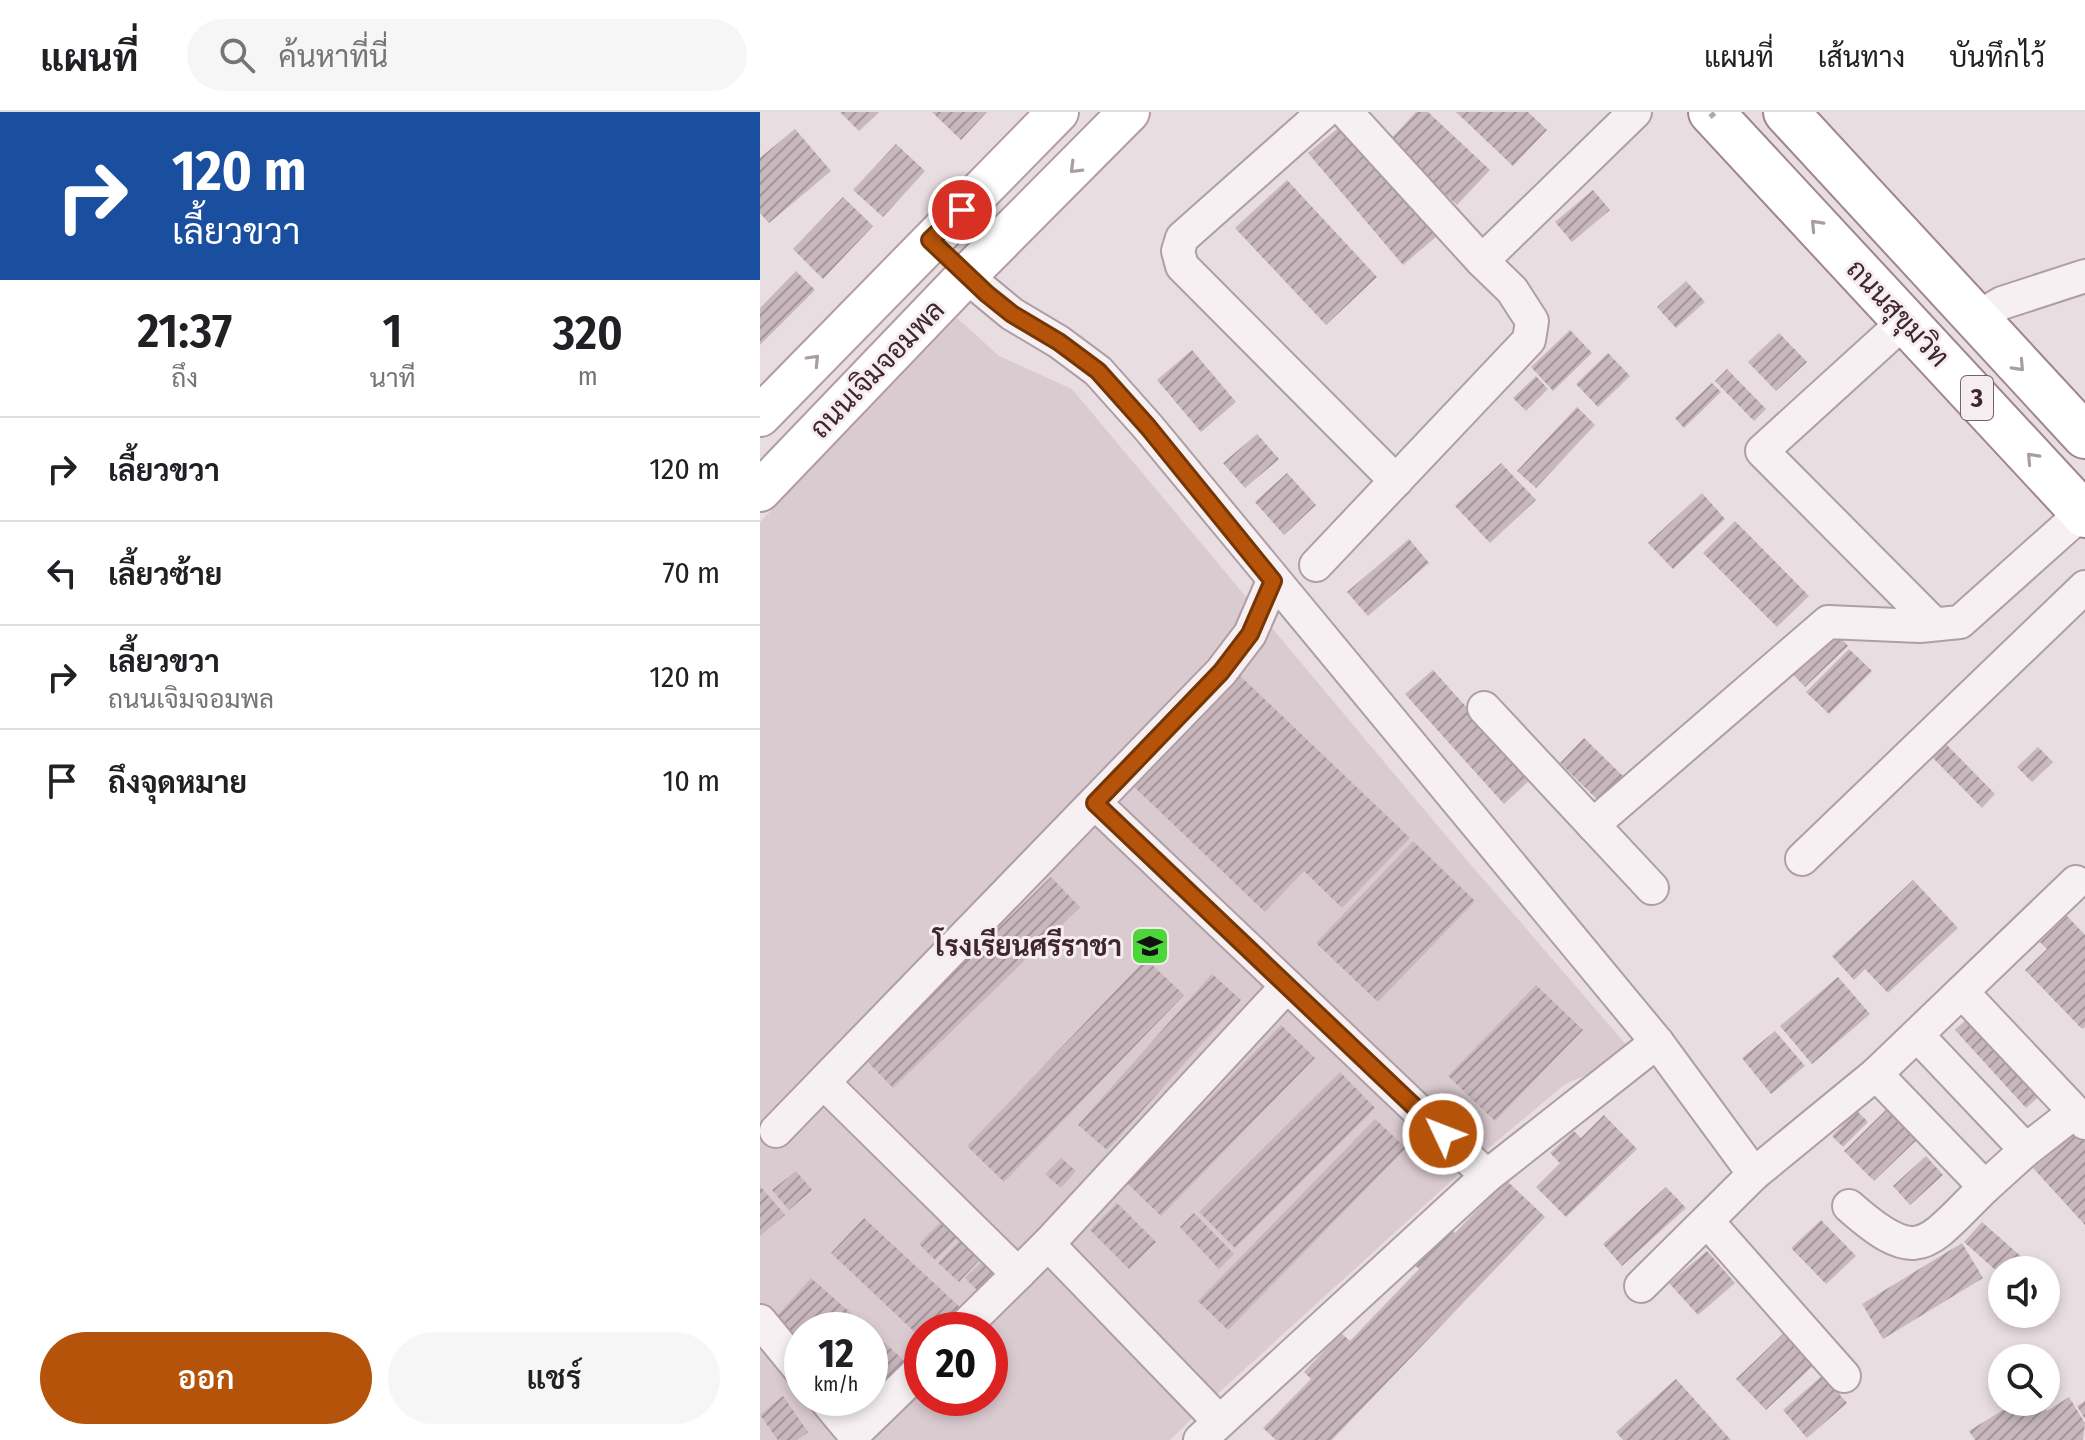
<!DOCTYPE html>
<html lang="th">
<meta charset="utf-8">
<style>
body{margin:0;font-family:"Fira Sans Condensed",Sarabun,sans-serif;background:#f6f6f6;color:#202124;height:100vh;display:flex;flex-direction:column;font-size:30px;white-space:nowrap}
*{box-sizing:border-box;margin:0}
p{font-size:26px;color:#757577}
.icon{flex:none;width:44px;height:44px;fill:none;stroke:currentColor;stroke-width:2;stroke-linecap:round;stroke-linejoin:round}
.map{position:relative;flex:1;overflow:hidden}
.drawer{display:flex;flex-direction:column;background:#fff;width:760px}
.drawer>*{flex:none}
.banner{background:#1a4fa0;color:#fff;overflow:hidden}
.controls{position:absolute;left:1228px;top:1144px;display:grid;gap:16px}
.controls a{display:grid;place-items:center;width:72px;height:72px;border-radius:50%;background:#fff;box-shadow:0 4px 12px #0003;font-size:40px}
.speed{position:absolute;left:24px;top:1200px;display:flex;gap:16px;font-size:40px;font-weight:700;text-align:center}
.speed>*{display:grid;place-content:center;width:104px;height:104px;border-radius:50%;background:#fff;box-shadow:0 4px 12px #0003;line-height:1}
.speed small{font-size:20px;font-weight:400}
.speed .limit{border:12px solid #d22;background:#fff;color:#111}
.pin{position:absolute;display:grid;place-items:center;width:68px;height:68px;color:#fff;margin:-34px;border:4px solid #fff;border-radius:50%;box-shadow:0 2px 8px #0007}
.me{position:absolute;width:88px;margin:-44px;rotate:313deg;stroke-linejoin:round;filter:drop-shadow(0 0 6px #0008)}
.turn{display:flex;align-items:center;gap:28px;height:168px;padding:0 40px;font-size:36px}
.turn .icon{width:104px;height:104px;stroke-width:2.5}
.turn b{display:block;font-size:56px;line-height:68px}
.eta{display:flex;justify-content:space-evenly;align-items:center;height:136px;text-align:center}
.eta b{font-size:48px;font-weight:600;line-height:56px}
.action{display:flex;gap:16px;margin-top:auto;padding:16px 40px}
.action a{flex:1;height:92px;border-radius:48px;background:#b45309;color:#fff;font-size:32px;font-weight:600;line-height:92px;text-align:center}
.action a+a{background:#f6f6f6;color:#202124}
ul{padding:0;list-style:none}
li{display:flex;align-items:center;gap:24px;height:104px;padding:0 40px;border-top:2px solid #e0e0e0}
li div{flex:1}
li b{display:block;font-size:30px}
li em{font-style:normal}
header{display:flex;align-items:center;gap:48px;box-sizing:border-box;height:112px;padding:0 40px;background:#fff;border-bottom:2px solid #e0e0e0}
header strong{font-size:38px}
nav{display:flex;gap:44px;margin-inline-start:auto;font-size:28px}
.search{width:560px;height:72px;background:#f6f6f6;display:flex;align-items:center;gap:20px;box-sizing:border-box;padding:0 28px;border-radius:44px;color:#757577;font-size:30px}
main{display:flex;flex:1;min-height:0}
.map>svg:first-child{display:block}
.built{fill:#dacbd0;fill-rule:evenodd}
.building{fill:url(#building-hatch)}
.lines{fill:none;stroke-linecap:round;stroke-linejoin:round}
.minor-casing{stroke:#af9fa4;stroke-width:36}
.major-casing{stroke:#b49ca5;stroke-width:44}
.highway-casing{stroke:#a0848e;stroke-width:48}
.minor{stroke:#f6f0f2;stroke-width:32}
.major{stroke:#fff;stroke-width:40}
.highway{stroke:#fff;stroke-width:44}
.path-bridge{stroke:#b4a7ab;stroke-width:5;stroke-dasharray:6 6;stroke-linecap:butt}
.oneway{stroke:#a99da1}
.route-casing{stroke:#753606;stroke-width:20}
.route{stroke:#b45309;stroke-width:14}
.labels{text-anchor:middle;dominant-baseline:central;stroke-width:6;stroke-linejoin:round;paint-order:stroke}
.shield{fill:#f6edf0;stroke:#776268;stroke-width:2}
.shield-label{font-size:26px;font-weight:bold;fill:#40262e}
.street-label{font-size:28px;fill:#40262e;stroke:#f6edf0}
.poi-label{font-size:28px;font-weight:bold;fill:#40262e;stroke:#f6edf0;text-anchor:end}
</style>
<header>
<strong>แผนที่</strong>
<div class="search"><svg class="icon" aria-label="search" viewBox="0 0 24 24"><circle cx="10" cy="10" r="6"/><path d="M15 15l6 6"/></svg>ค้นหาที่นี่</div>
<nav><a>แผนที่</a><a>เส้นทาง</a><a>บันทึกไว้</a></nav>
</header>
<main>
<section class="drawer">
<div class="banner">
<div class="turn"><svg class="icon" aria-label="right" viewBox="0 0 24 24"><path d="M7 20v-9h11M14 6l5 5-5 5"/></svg><div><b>120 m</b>เลี้ยวขวา</div></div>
</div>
<div class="eta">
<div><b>21:37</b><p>ถึง</p></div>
<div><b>1</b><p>นาที</p></div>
<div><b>320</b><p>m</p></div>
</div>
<ul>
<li><svg class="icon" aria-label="right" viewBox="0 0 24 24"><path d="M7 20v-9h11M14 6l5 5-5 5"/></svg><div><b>เลี้ยวขวา</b></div><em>120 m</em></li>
<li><svg class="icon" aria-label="left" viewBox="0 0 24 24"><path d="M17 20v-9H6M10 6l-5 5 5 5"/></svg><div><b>เลี้ยวซ้าย</b></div><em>70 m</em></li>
<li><svg class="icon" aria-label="right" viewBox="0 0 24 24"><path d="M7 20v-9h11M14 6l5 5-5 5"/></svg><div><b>เลี้ยวขวา</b><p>ถนนเจิมจอมพล</p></div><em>120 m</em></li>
<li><svg class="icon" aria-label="arrive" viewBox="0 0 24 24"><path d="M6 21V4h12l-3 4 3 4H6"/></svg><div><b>ถึงจุดหมาย</b></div><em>10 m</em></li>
</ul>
<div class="action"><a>ออก</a><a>แชร์</a></div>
</section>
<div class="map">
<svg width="1325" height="1328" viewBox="0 0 1325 1328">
<defs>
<pattern id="building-hatch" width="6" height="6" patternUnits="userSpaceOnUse" patternTransform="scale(2)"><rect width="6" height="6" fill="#c8b7bd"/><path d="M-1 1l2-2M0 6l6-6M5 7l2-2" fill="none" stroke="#a4959a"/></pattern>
</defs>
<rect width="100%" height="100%" fill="#e8dde1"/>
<path class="built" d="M 197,206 L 239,244 L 312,277 L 687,725 L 875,943 L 805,972 L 711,1051 L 453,1286 L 410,1328 L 0,1328 L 0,410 ZM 42,1218 L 110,1218 L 110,1286 L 42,1286 ZM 162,1218 L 230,1218 L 230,1286 L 162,1286 Z"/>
<g class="building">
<polygon points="80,0 119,0 99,19"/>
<polygon points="172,0 227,0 201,28"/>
<polygon points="656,0 668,0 730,58 697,93 629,29"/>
<polygon points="696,0 768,0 787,18 753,54"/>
<polygon points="583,12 677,124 643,153 548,41"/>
<polygon points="35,17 71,59 9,111 0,101 0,46"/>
<polygon points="136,32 165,59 123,105 93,78"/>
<polygon points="527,68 617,165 566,213 475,116"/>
<polygon points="833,78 850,98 812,130 795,110"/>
<polygon points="83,85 113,114 63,167 33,137"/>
<polygon points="36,159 55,178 0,233 0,196"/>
<polygon points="926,169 945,190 916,216 897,195"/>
<polygon points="810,218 832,241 793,279 771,255"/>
<polygon points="1019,221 1047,250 1016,279 988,250"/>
<polygon points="432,238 476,290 441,320 397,268"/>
<polygon points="848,241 870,264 838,295 816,272"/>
<polygon points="967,257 1006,297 994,309 955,269"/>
<polygon points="776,264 788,277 766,299 753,286"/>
<polygon points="952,271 961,280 924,316 915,306"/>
<polygon points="817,295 835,313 776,376 757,359"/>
<polygon points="497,322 519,347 485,376 463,351"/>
<polygon points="741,351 776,388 730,431 695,394"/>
<polygon points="527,361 556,393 524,423 495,390"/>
<polygon points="942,381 965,407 913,457 888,431"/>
<polygon points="975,409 1049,484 1017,515 943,441"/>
<polygon points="649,427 669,451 608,504 587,480"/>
<polygon points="1071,515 1088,534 1045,575 1027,556"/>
<polygon points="1089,537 1112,559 1069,602 1046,580"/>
<polygon points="473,557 650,726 582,796 544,759 505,800 367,668"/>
<polygon points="673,558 771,667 744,692 645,582"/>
<polygon points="824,626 867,668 843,693 800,651"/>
<polygon points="1185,631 1235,682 1222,696 1171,644"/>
<polygon points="1278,635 1293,650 1272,670 1257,655"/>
<polygon points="653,729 715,789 618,890 556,831"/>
<polygon points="291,765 320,795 133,976 104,946"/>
<polygon points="1153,768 1198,816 1128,881 1105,857 1094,868 1072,844"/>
<polygon points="1307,804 1325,823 1325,915 1322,917 1265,858 1287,837 1280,830"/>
<polygon points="386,847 424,883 244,1070 207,1034"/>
<polygon points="452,862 481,888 347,1038 318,1013"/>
<polygon points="1078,865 1110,902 1052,952 1020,914"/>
<polygon points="776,873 823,918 735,1009 688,964"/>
<polygon points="1218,897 1290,975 1266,996 1195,918"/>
<polygon points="521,913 555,946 401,1104 367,1071"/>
<polygon points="1015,919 1045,954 1011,982 982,946"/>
<polygon points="580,960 615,996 475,1136 439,1100"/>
<polygon points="1133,991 1163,1022 1114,1069 1084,1039"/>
<polygon points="1097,999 1108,1010 1083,1035 1072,1024"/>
<polygon points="844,1003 877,1037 806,1105 776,1075 800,1051 790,1041 814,1019 821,1026"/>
<polygon points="615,1007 646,1036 468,1218 438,1189"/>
<polygon points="1325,1009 1325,1113 1273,1056"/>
<polygon points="1166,1044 1183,1063 1150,1093 1133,1074"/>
<polygon points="301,1046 316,1059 301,1076 285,1062"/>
<polygon points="36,1059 52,1078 29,1098 12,1078"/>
<polygon points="746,1068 785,1105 572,1328 516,1328 503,1316 551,1267 544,1260 581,1221 590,1229 659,1157 650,1149 685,1112 695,1121"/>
<polygon points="0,1074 25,1103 0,1124"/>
<polygon points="906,1075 926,1096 862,1154 843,1132"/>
<polygon points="357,1091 396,1130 369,1157 330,1118"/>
<polygon points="434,1101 474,1142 459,1157 420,1115"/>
<polygon points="186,1104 203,1120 175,1148 159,1132"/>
<polygon points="104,1106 204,1199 186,1218 162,1218 162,1227 71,1141"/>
<polygon points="1061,1108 1096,1144 1066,1172 1031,1136"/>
<polygon points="1222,1110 1265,1148 1256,1158 1242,1158 1242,1164 1204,1130"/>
<polygon points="206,1122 227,1140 199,1170 178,1151"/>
<polygon points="1202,1131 1223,1166 1123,1227 1102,1192"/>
<polygon points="947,1139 975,1171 938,1203 909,1171"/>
<polygon points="229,1143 241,1156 218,1179 205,1166"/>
<polygon points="51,1166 110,1218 42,1218 42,1230 15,1206"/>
<polygon points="1030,1215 1060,1247 1006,1298 976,1267"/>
<polygon points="110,1218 148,1252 112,1292 106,1286 110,1286"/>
<polygon points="1063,1263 1087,1291 1047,1326 1023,1298"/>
<polygon points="916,1267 971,1328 863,1328 856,1320"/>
<polygon points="23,1284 48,1320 37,1328 18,1328 0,1303"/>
<polygon points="1309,1285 1325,1311 1323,1328 1215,1328 1209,1319 1256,1290 1282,1290 1287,1299"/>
<polygon points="1325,1289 1325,1307 1317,1294"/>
</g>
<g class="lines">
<g class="minor-casing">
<g id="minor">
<polyline points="564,0 422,126 418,139 422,154 636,369"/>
<polyline points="586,0 722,149 875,0"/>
<polyline points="206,164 252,202 299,230 338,259 388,315 897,930 994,1062 1116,962"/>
<polyline points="1215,207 1242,191 1325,164"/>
<polyline points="1145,209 1002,339 1173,511"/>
<polyline points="556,453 769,228 772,209 752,178 722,149"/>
<polyline points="724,596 892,776"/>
<polyline points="335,691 727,1064"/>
<polyline points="833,713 1068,510 1160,514 1200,510 1323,400"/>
<polyline points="1042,747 1325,475"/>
<polyline points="1316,770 1116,962 1225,1075 1266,1038 1315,1000 1325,1011"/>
<polyline points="1202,880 1315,1000"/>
<polyline points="1157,923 1266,1038"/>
<polyline points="64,971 258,1162"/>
<polyline points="16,1019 461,560 490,522 513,469"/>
<path d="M 1089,1094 C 1160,1157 1166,1132 1225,1075"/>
<polyline points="947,1109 1084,1264"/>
<polyline points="288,1132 459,1309"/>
<polyline points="881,1174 994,1062"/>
<polyline points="0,1209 42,1260"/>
<polyline points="201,1218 288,1132 527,874"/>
<polyline points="64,1286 94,1322 162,1256"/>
<polyline points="440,1328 727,1064 897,930"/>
</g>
</g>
<g class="major-casing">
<g id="major">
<polyline points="0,304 298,0"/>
<polyline points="0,379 206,164 369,0"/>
</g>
</g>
<g class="highway-casing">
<g id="highway">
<polyline points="951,0 1325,403"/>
<polyline points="1026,0 1325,324"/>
</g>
</g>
<use href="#minor" class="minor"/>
<use href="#major" class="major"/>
<use href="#highway" class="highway"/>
<polyline class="path-bridge" points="950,5 956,0"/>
</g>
<defs><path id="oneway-chevron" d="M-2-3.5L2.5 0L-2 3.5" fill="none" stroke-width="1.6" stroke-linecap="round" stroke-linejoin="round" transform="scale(2)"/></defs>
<g class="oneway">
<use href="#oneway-chevron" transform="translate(315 56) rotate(135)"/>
<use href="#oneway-chevron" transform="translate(1056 113) rotate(-133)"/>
<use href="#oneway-chevron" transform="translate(54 248) rotate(-46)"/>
<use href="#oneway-chevron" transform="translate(1259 254) rotate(47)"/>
<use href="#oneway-chevron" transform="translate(1272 346) rotate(-133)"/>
</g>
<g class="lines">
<g class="route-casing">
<polyline id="route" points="202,98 170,128 227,182 252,202 299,230 338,259 388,315 513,469 490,522 461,560 335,691 683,1022"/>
</g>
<use href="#route" class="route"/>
</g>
<defs>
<g id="school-square" transform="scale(2)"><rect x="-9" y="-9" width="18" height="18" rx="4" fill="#4bd639" stroke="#f6edf0"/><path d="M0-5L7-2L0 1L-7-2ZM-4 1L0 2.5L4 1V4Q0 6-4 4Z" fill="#111"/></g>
</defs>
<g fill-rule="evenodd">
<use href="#school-square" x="390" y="834"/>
</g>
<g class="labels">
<rect class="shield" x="1201" y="264" width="32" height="44" rx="6"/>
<g class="shield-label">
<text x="1217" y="286">3</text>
</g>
<g class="street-label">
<text transform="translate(1138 201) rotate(47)">ถนนสุขุมวิท</text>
<text transform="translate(117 257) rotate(-46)">ถนนเจิมจอมพล</text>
</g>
<g class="poi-label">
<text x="362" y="834">โรงเรียนศรีราชา</text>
</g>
</g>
</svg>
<div class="controls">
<a><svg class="icon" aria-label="sound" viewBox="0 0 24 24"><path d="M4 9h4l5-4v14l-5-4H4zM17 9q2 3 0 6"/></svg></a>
<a><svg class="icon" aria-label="search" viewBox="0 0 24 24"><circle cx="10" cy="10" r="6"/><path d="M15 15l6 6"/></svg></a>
</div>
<div class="speed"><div>12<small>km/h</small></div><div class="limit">20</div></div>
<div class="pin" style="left:202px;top:98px;background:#d93025"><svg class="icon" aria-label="arrive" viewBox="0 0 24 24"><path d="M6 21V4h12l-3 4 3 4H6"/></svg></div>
<svg class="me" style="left:683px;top:1022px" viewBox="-20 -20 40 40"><circle r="17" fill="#b45309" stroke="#fff" stroke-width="3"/><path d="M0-11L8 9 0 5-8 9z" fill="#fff"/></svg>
</div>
</main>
